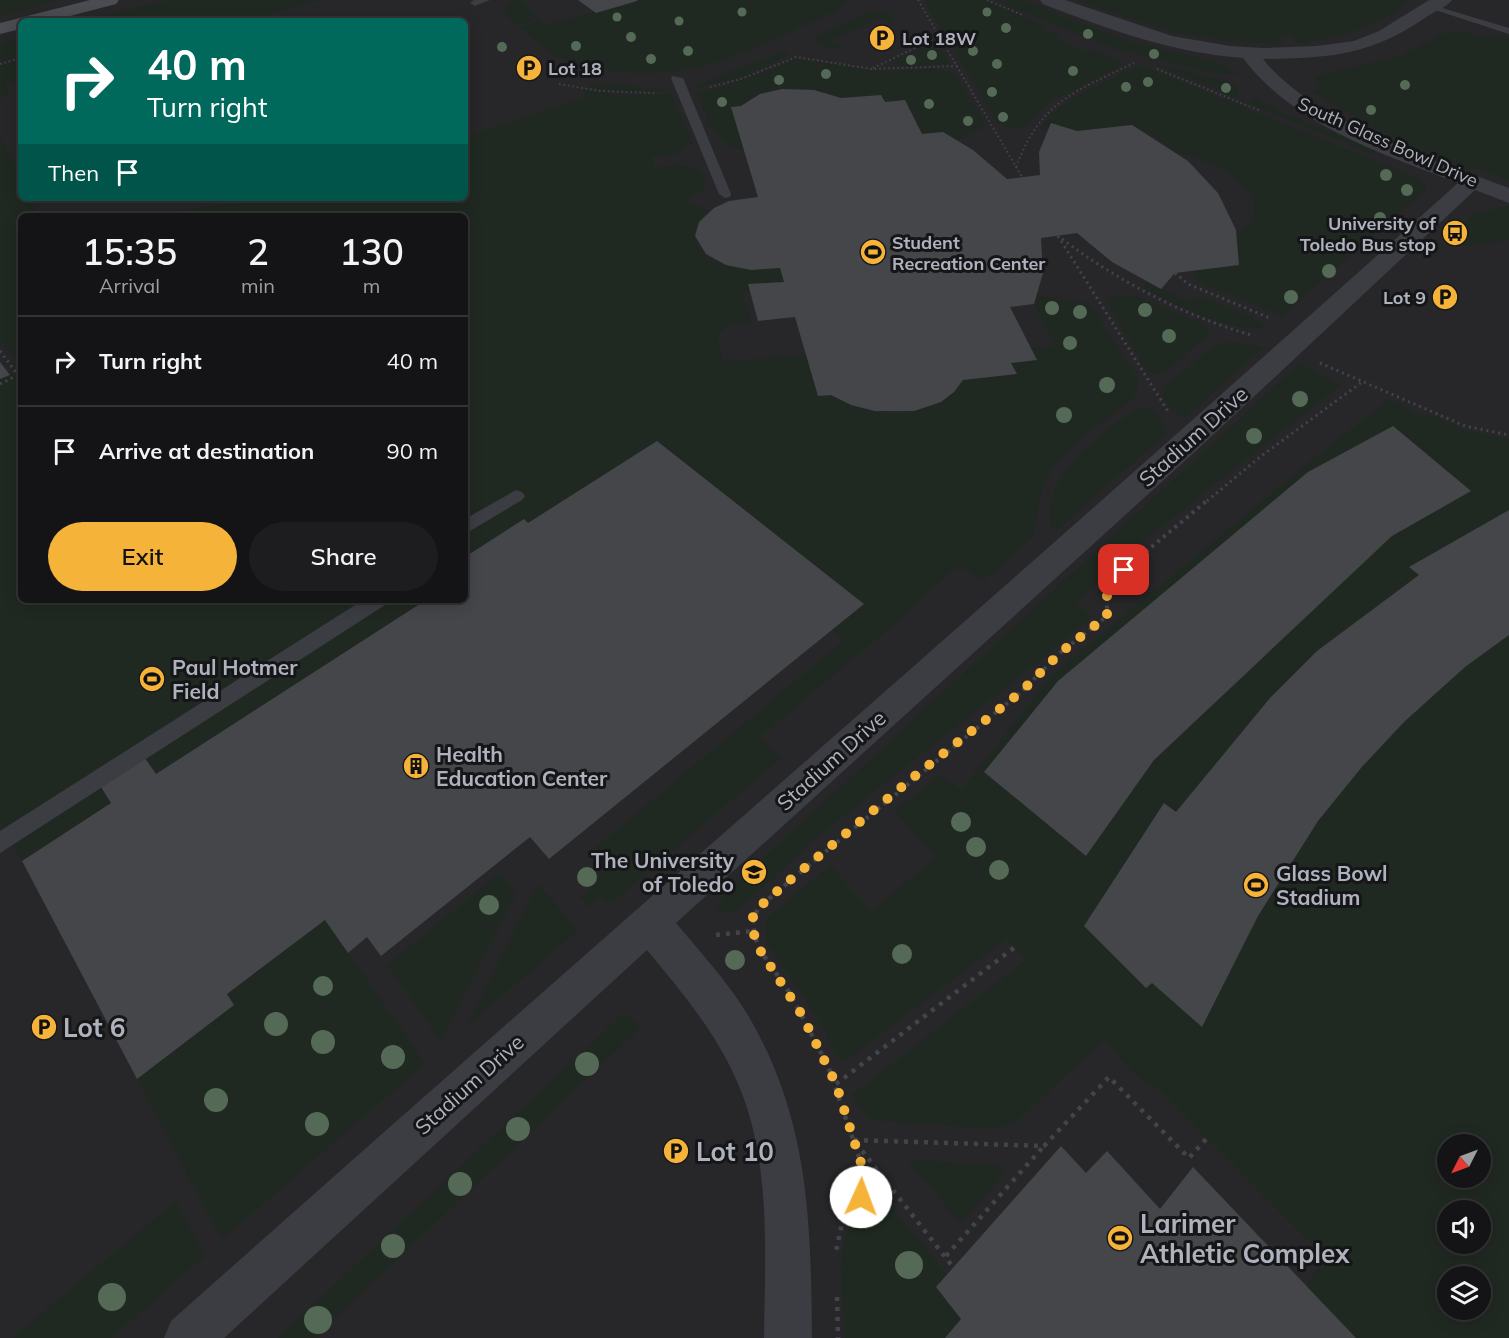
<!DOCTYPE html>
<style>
body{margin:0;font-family:Mulish,sans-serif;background:#1d1d1f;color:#f1f3f6;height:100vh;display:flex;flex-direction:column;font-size:22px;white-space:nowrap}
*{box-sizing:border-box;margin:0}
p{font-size:20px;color:#9d9ea1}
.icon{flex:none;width:33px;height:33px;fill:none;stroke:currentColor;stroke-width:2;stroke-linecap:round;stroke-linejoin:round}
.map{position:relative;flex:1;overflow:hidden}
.panel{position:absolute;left:18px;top:213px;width:450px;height:390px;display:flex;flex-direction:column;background:#141416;border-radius:9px;box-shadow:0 3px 15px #0003,0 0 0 2px #333335}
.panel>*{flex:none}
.hud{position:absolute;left:18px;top:18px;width:450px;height:183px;border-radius:9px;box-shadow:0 3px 15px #0003,0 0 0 2px #333335;background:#00695c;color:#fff;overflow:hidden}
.needle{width:39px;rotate:228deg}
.buttons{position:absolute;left:1437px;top:1134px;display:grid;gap:12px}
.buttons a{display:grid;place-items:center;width:54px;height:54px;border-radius:50%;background:#141416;box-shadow:0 3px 15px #0003,0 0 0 2px #333335;font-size:30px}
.pin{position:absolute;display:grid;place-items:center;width:51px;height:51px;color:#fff;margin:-26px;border-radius:12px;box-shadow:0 3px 9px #0006}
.me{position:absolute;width:66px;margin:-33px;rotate:2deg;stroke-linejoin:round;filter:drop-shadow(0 0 4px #0008)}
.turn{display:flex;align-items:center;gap:21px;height:126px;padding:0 30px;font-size:27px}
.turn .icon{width:78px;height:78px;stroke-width:2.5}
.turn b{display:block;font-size:42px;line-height:51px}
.then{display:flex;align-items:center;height:57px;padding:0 30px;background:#0003;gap:12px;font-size:22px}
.eta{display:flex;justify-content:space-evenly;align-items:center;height:102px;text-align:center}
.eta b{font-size:36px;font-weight:600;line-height:42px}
.button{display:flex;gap:12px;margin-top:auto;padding:12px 30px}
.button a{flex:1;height:69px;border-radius:36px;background:#f6b33a;color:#111;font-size:24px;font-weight:600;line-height:69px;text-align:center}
.button a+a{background:#1d1d1f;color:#f1f3f6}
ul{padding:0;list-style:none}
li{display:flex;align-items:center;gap:18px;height:90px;padding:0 30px;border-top:2px solid #333335}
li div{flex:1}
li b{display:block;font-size:22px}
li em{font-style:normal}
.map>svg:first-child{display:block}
.built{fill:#27272a;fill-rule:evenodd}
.green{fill:#202921;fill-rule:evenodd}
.building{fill:#45464a}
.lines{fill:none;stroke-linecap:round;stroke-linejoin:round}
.path-far3{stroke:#424449;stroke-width:2;stroke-dasharray:1.5 3;stroke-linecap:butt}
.path-far2{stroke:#424449;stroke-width:3;stroke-dasharray:2 4;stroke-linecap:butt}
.path-far1{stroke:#424449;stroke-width:4;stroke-dasharray:3 4.5;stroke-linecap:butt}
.path{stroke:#424449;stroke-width:4.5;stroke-dasharray:4 6;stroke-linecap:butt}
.lane{fill:#3c3d42;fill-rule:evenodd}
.street{fill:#3c3d42;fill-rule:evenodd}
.secondary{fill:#4a4c52;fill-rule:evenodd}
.tree{fill:#556957}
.route{stroke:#f6b33a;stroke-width:10;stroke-dasharray:0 18}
.labels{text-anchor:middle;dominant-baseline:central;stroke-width:6;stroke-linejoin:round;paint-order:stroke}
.far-poi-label{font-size:18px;font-weight:bold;fill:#adb2bd;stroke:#161618;text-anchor:start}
.far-street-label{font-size:18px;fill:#adb2bd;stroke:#161618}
.street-label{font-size:21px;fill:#adb2bd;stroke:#161618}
.poi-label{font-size:21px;font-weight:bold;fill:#adb2bd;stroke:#161618;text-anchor:start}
.near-poi-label{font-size:26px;font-weight:bold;fill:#adb2bd;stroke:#161618;text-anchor:start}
</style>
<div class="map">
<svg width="1509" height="1338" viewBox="0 0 1509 1338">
<rect width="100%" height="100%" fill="#1b1b1d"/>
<path class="built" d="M 0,0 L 1509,0 L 1509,1338 L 0,1338 ZM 21,21 L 465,21 L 465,198 L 21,198 ZM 21,216 L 465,216 L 465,600 L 21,600 ZM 1448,1144 L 1480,1144 L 1480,1178 L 1448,1178 ZM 1448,1210 L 1480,1210 L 1480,1244 L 1448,1244 ZM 1448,1276 L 1480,1276 L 1480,1310 L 1448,1310 Z"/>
<g class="green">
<polygon points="0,0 61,0 0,16"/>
<polygon points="165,0 320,0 240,21 84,21"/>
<polygon points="517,0 524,0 524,4 539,17 517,26 504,12 508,5"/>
<path d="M 639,0 L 845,0 L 839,9 C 766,43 696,83 613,71 C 598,69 582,67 568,61 C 550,53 535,40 519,27 L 540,20 L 546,25 Z"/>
<polygon points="924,0 983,0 1044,25 1045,30 1060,36 1056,39 1087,52 1093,49 1118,60 1122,65 1054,100 1040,111 1026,127 1009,128 997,122"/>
<polygon points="994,0 1023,0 1122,39 1216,62 1239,75 1209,72 1112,48"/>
<path d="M 1076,0 L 1412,0 C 1370,28 1348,37 1297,43 L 1289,35 L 1277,36 L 1282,43 C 1206,44 1146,27 1076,0 Z"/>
<polygon points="871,11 885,11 894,17 895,21 890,23 878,18 831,40 842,46 840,48 823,47 815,43 816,36"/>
<polygon points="1462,32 1496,39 1502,36 1509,38 1509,181 1476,168 1466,170 1421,150 1381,131 1312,92 1321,89 1315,78 1321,74 1401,56 1446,33"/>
<polygon points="21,37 21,56 0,62 0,43"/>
<polygon points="931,47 943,51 950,64 904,67 895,63 896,59 920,48"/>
<path d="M 783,52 L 790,54 L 744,76 L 696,88 C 703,80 767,59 783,52 Z"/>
<path d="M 798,59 L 875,71 L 939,69 L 954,73 L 984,120 L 983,128 L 956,140 L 943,132 L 922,134 L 905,100 L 885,102 L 881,95 C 869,96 856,98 844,98 C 837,98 829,93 821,91 C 797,86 759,86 741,106 L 744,149 L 729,147 L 711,126 L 696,92 L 724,86 Z"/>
<polygon points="21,60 21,79 6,83 10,94 0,97 0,66"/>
<polygon points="1149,62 1226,81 1237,88 1238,95 1236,98"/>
<path d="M 1138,66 L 1145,67 L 1417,178 L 1426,183 L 1427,189 L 1282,316 L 1198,282 L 1192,271 L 1239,265 L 1236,230 L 1243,230 C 1275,197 1230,171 1202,160 C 1194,156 1182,156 1176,152 C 1163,144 1147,129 1132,126 C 1115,122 1095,133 1077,131 C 1069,131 1059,126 1051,123 L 1045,132 L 1041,130 C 1046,108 1116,75 1138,66 Z"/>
<polygon points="603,83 670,90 632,92 585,87"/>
<path d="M 582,90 L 623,95 L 671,94 L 693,143 L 679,153 L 651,157 L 654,167 C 672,166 693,162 706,176 L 703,189 L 686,200 L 710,211 L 703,217 L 695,231 C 694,271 753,271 780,268 L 784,282 L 749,284 L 751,292 L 741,293 L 752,322 L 730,324 L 719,333 L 718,344 L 724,362 L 806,355 L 818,396 C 836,394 845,404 862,409 C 899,419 940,412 963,380 L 1017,374 L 1011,363 L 1037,360 L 1032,348 L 1055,346 L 1034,304 L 1037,295 L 1090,304 L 1134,373 L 1139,385 L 1133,399 L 1082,437 L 1052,468 L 1039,499 L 1035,529 L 1031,539 L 984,580 L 961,568 L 952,571 L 892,626 L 760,737 L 781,758 L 611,903 L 605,903 L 600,897 L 590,907 L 580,897 C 599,884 610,867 596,847 L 844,640 L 832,629 L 863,604 L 657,441 L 528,523 L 524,519 L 465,557 L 465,216 L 130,216 L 283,198 L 465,198 L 465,137 L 587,97 Z"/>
<polygon points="1257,98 1284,113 1376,151 1372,154 1252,105 1250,101"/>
<polygon points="0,134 21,178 21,198 30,198 39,216 21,216 21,368 0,341"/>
<polygon points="1509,205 1509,240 1465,246 1443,238 1448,234 1458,238 1465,234 1457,229 1472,215"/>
<path d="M 1146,282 L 1189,302 L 1198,296 L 1250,316 L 1268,327 C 1234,334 1173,305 1144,288 Z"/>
<path d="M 1134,295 L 1205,325 L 1210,333 L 1166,372 C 1159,376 1152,374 1145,369 L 1107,301 L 1109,298 Z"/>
<polygon points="1238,342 1263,348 1185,418 1173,412 1163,398 1165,387 1210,349 1220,343"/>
<polygon points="1300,363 1340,385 1127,554 1076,603 1092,616 1055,648 810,843 769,882 731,913 714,910 728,891"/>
<polygon points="21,370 21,600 426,600 156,774 101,787 111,803 22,861 0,821 0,379"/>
<path d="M 1390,399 L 1422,416 L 1427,413 L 1466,431 L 1509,439 L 1509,1338 L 1356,1338 L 1306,1286 L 1325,1257 L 1154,1085 L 1147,1086 L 1103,1040 L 1014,1124 L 992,1129 L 871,1120 L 852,1095 L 1027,959 L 1006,939 L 844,1062 L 838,1058 L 816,1015 L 766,942 L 766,919 L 830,865 L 871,912 L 937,856 L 894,811 L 940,775 L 962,790 L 1050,677 L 1302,468 ZM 1448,1144 L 1480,1144 L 1480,1178 L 1448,1178 ZM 1448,1210 L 1480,1210 L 1480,1244 L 1448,1244 ZM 1448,1276 L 1480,1276 L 1480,1310 L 1448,1310 Z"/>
<path d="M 1141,407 C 1157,407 1162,420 1168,432 L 1058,529 L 1051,527 C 1039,477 1104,429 1141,407 Z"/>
<polygon points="500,873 516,894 441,1041 387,965"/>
<polygon points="538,884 578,930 467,1026"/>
<polygon points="325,920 425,1063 222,1240 137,1079 234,1005 227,994"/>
<polygon points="624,1013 641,1027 315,1338 278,1338"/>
<polygon points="908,1160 1001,1165 1005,1174 960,1224"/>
<polygon points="176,1201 205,1256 111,1338 12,1338"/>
<path d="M 882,1204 L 889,1204 L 947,1275 L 961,1319 L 945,1338 L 845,1338 C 844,1306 832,1240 857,1216 C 864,1209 874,1207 882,1204 Z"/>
</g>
<g class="building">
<polygon points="578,0 637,0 637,1 596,13"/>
<polygon points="782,89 814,90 841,98 881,95 885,102 905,100 922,134 943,132 973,150 1007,179 1040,175 1039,152 1051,123 1077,131 1132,125 1188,161 1218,193 1236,230 1239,265 1175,273 1161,289 1112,262 1077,233 1041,238 1043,273 1034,304 1010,307 1037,360 1011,363 1017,374 963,380 954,392 941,402 914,411 875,411 851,405 831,395 818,396 795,317 758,321 748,284 784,282 780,268 751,270 726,265 706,254 695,236 699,222 714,208 729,201 758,197 731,107 741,106 760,94"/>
<polygon points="0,362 10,375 0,379"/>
<polygon points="1393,426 1471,491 1392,536 1154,760 1086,856 984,772 1058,681 1308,472"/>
<polygon points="657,441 864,604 549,859 530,837 381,956 367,937 348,953 325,920 227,994 234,1005 137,1079 22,861 111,803 101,787 145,758 156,774 426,600 465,600 465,557 524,519 528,523"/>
<polygon points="1509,510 1509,635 1465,667 1404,722 1361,768 1318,821 1258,916 1202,1027 1152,983 1146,988 1084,926 1164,803 1176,812 1270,698 1317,651 1419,575 1409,567"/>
<polygon points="1061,1146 1086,1173 1107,1151 1160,1209 1193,1167 1356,1338 945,1338 961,1319 936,1287"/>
</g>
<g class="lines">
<g class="path-far3">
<polyline points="918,0 1022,177"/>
<polyline points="987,0 1022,15"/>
<polyline points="0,64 21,58"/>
<polyline points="873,68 940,36"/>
<polyline points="1157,69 1261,111"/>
<polyline points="559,84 601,91 654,93"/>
<polyline points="710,87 741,79 796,57 872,69 957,66"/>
<path d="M 1016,167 C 1041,101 1074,92 1134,63"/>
</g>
<g class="path-far2">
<polyline points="1058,236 1169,413"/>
<path d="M 1062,239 C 1121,283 1183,315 1254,336"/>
<polyline points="1175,273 1188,284 1272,319"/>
<polyline points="0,351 18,375 0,384"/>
<polyline points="1320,363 1465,426 1509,435"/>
<polyline points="1207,501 1260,457 1362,382"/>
</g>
<polyline class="path-far1" points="808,866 1021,692 1060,653 1107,616 1107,584 1209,499"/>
<g class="path">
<polyline points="810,864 758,908 752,924 758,947 791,995 828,1066 862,1166 864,1184 861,1197 842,1223 835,1256"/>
<polyline points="716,935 753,931"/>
<polyline points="836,1084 1015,947"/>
<polyline points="854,1140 1044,1146 1109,1077 1189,1158 1207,1138"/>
<polyline points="856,1143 953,1267"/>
<polyline points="946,1256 1043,1147"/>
<polyline points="837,1297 838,1338"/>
</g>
<g class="lane">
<polygon points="474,0 490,0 475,6 470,3"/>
<polygon points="1429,4 1509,28 1509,34 1429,8"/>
<polygon points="673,76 683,78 731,194 730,197 725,198 719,194 671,78"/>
<polygon points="516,490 522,492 525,496 522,500 465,534 465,519"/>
<polygon points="363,600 387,600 385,605 0,853 0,831"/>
</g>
<path class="street" d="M 1040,0 L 1065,0 L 1172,36 L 1230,46 L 1262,48 L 1316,46 L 1354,41 L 1379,31 L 1429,0 L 1452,0 C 1446,8 1433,12 1425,18 C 1369,56 1329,58 1263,59 C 1312,121 1436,160 1509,188 L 1509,203 L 1475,190 L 1199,448 L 676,923 C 701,953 729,983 749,1017 C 809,1120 811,1222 812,1338 L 764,1338 C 765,1253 772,1156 735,1077 C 714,1030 680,990 647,950 L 224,1338 L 164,1338 L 171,1321 C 599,940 1032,566 1458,183 C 1383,154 1293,125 1243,58 C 1173,53 1107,29 1043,4 Z"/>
<polygon class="secondary" points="90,0 119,0 116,4 51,21 21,21 21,29 0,34 0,23"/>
</g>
<g class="tree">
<circle cx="742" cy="12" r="4.5"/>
<circle cx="987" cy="12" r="4.5"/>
<circle cx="617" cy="17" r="4.5"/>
<circle cx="679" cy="21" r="4.5"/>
<circle cx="1006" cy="28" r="5"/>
<circle cx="1088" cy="34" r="5"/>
<circle cx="631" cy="37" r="5"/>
<circle cx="576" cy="46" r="5"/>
<circle cx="502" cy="47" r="5"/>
<circle cx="688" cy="51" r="5"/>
<circle cx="973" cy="51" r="5"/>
<circle cx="1154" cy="54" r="5"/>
<circle cx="932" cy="55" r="5"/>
<circle cx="651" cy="59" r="5"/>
<circle cx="911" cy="60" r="5"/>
<circle cx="997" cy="64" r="5"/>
<circle cx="1073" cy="71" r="5"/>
<circle cx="826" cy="74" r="5"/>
<circle cx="779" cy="80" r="5"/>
<circle cx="1148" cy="82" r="5"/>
<circle cx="1405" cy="85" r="5"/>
<circle cx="1126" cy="87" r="5"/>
<circle cx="1226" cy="88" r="5"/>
<circle cx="992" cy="92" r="5"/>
<circle cx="722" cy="102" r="5"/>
<circle cx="929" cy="104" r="5"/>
<circle cx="1371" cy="110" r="5"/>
<circle cx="1003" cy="117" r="5"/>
<circle cx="968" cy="121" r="5"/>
<circle cx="1386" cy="175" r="6"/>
<circle cx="1407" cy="190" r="6"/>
<circle cx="1380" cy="218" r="6"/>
<circle cx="1329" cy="271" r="7"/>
<circle cx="1291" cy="297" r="7"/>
<circle cx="1052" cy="308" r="7"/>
<circle cx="1145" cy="310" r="7"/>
<circle cx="1080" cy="312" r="7"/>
<circle cx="1169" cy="336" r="7"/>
<circle cx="1070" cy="343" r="7"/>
<circle cx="1107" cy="385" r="8"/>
<circle cx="1300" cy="399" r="8"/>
<circle cx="1064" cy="415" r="8"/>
<circle cx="1254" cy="436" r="8"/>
<circle cx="961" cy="822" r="10"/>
<circle cx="976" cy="847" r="10"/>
<circle cx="999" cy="870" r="10"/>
<circle cx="587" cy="877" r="10"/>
<circle cx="489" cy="905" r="10"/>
<circle cx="902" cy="954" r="10"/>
<circle cx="735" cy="960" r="10"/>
<circle cx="323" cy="986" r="10"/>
<circle cx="276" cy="1024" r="12"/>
<circle cx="323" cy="1042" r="12"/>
<circle cx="393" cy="1057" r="12"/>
<circle cx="587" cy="1064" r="12"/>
<circle cx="216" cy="1100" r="12"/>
<circle cx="317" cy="1124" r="12"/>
<circle cx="518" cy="1129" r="12"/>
<circle cx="460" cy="1184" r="12"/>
<circle cx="393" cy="1246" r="12"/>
<circle cx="909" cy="1265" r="14"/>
<circle cx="112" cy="1297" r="14"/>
<circle cx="318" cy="1320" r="14"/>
</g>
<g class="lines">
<polyline class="route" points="861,1197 864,1184 862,1166 836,1084 802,1015 758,947 753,931 753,916 758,908 789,881 910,780 1021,692 1060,653 1107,616 1107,584 1124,570"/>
</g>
<defs>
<g id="parking-disc" transform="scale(1.35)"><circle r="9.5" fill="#f6b33a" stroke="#161618"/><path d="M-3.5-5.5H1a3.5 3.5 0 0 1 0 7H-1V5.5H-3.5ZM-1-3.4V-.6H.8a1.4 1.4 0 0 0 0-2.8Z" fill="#111"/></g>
<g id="bus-disc" transform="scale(1.35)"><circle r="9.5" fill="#f6b33a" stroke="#161618"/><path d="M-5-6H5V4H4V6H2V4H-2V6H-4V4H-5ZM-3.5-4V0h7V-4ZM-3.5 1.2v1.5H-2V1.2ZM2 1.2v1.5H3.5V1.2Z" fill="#111"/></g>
<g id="stadium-disc" transform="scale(1.35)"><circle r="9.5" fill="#f6b33a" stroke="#161618"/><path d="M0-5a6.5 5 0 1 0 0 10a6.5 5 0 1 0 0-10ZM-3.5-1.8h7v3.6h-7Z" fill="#111"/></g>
<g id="building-disc" transform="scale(1.35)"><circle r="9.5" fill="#f6b33a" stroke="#161618"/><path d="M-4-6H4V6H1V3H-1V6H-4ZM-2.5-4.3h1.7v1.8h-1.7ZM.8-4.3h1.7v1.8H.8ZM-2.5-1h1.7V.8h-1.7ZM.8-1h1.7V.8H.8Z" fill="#111"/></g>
<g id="university-disc" transform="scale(1.35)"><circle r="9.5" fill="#f6b33a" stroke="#161618"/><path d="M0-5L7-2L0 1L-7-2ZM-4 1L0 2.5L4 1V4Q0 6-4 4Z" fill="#111"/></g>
</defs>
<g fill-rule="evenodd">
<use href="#parking-disc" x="882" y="38"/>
<use href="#parking-disc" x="529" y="68"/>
<use href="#bus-disc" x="1455" y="233"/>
<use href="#stadium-disc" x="873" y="252"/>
<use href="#parking-disc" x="1445" y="297"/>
<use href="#stadium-disc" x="152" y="679"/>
<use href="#building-disc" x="416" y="766"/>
<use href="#university-disc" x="754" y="872"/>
<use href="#stadium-disc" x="1256" y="885"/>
<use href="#parking-disc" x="44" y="1027"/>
<use href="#parking-disc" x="676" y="1151"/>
<use href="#stadium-disc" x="1120" y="1238"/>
</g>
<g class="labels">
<g class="far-poi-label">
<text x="902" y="38">Lot 18W</text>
<text x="548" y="68">Lot 18</text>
<text x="1436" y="223" text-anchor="end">University of<tspan x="1436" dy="21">Toledo Bus stop</tspan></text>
<text x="892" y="242">Student<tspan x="892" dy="21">Recreation Center</tspan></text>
<text x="1426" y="297" text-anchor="end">Lot 9</text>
</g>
<g class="far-street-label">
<text transform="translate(1388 142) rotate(24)">South Glass Bowl Drive</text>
</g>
<g class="street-label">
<text transform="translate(1193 436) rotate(-42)">Stadium Drive</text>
<text transform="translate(831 760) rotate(-42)">Stadium Drive</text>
<text transform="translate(469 1084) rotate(-42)">Stadium Drive</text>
</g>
<g class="poi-label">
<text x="172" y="667">Paul Hotmer<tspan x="172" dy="24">Field</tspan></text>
<text x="436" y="754">Health<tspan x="436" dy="24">Education Center</tspan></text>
<text x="734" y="860" text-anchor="end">The University<tspan x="734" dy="24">of Toledo</tspan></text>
<text x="1276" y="873">Glass Bowl<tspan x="1276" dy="24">Stadium</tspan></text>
</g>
<g class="near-poi-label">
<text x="63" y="1027">Lot 6</text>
<text x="696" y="1151">Lot 10</text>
<text x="1140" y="1223">Larimer<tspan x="1140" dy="30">Athletic Complex</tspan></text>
</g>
</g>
</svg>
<div class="buttons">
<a><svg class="needle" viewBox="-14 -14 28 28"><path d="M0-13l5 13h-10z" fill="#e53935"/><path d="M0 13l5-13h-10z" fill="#9d9ea1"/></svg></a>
<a><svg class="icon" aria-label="sound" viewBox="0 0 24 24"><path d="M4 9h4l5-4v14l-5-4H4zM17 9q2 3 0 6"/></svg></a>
<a><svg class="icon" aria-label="layers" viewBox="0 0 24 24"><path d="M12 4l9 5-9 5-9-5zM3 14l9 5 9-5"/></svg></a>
</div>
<div class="pin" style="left:1124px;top:570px;background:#d93025"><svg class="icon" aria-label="arrive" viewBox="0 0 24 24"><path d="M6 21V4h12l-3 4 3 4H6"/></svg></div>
<svg class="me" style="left:861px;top:1197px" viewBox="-20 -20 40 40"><circle r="19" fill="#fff"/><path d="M0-13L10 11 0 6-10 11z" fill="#f6b33a"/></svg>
<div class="hud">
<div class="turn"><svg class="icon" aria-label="right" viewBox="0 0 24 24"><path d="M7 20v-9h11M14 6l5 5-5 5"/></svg><div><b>40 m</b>Turn right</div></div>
<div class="then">Then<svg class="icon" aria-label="arrive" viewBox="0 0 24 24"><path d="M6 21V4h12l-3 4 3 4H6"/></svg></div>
</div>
<section class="panel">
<div class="eta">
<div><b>15:35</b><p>Arrival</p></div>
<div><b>2</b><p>min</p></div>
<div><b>130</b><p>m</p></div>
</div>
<ul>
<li><svg class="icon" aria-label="right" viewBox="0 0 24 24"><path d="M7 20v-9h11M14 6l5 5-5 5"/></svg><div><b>Turn right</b></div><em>40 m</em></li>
<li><svg class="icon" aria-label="arrive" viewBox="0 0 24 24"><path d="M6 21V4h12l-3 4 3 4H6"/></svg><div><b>Arrive at destination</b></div><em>90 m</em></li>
</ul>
<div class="button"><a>Exit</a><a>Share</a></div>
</section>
</div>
